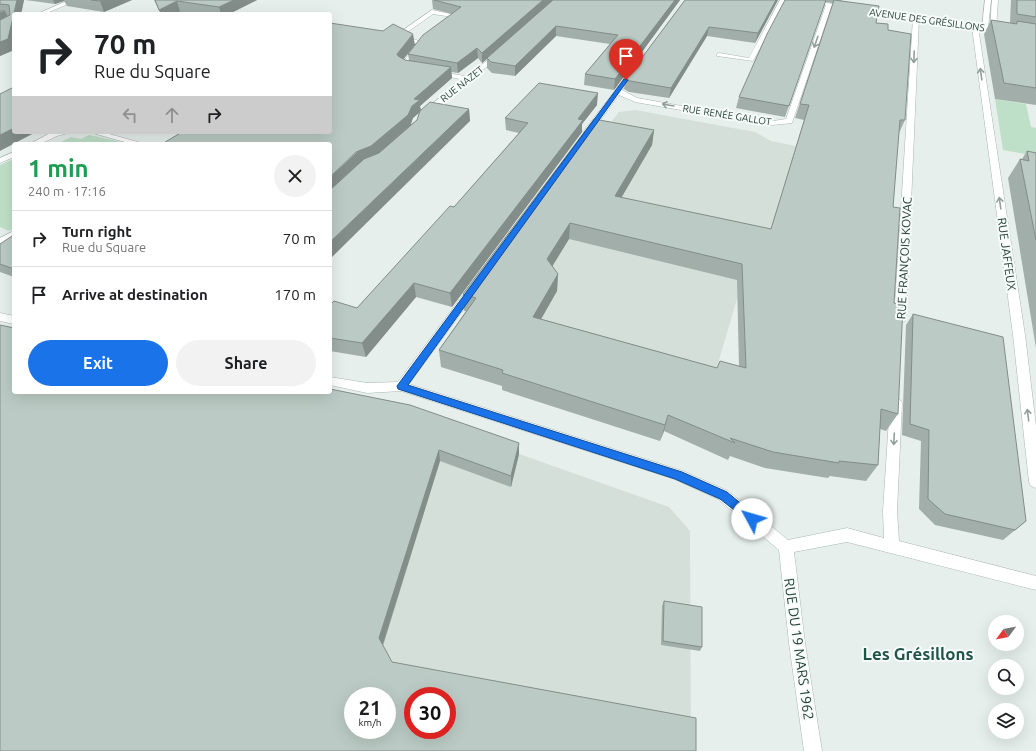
<!DOCTYPE html>
<meta charset="utf-8">
<style>
body{margin:0;font-family:Ubuntu,sans-serif;background:#f2f2f2;color:#202124;height:100vh;display:flex;flex-direction:column;font-size:15px;white-space:nowrap}
*{box-sizing:border-box;margin:0}
p{font-size:13px;color:#757577}
.icon{flex:none;width:22px;height:22px;fill:none;stroke:currentColor;stroke-width:2;stroke-linecap:round;stroke-linejoin:round}
.map{position:relative;flex:1;overflow:hidden}
.details{position:absolute;left:12px;top:142px;width:320px;height:252px;display:flex;flex-direction:column;background:#fff;border-radius:4px;box-shadow:0 4px 16px #0002}
.details>*{flex:none}
.top-card{position:absolute;left:12px;top:12px;width:320px;height:122px;border-radius:4px;box-shadow:0 4px 16px #0002;background:#fff;color:#202124;overflow:hidden}
.needle{width:26px;rotate:238deg}
.fabs{position:absolute;left:988px;top:615px;display:grid;gap:8px}
.fabs a{display:grid;place-items:center;width:36px;height:36px;border-radius:50%;background:#fff;box-shadow:0 4px 16px #0002;font-size:20px}
.speed{position:absolute;left:344px;top:687px;display:flex;gap:8px;font-size:20px;font-weight:700;text-align:center}
.speed>*{display:grid;place-content:center;width:52px;height:52px;border-radius:50%;background:#fff;box-shadow:0 4px 16px #0002;line-height:1}
.speed small{font-size:10px;font-weight:400}
.speed .limit{border:6px solid #d22;background:#fff;color:#111}
.pin{position:absolute;display:grid;place-items:center;width:34px;height:34px;color:#fff;margin:-41px -17px;border-radius:50% 50% 50% 0;rotate:-45deg;box-shadow:0 0 4px #0007}
.pin .icon{rotate:45deg}
.me{position:absolute;width:44px;margin:-22px;rotate:309deg;stroke-linejoin:round;filter:drop-shadow(0 0 3px #0008)}
.turn{display:flex;align-items:center;gap:14px;height:84px;padding:0 16px;font-size:18px}
.turn .icon{width:52px;height:52px;stroke-width:2.5}
.turn b{display:block;font-size:28px;line-height:34px}
.lanes{display:flex;align-items:center;height:38px;padding:0 16px;background:#0003;justify-content:center;gap:20px;direction:ltr}
.lanes .off{opacity:.35}
.round{display:grid;place-items:center;flex:none;width:42px;height:42px;border-radius:21px;background:#f2f2f2}
.overview{display:flex;align-items:center;justify-content:space-between;height:68px;padding:0 16px}
h1{font-size:24px;font-weight:600;line-height:30px;color:#1e9e55}
.cta{display:flex;gap:8px;margin-top:auto;padding:8px 16px}
.cta a{flex:1;height:46px;border-radius:24px;background:#1a73e8;color:#fff;font-size:16px;font-weight:600;line-height:46px;text-align:center}
.cta a+a{background:#f2f2f2;color:#202124}
ul{padding:0;list-style:none}
li{display:flex;align-items:center;gap:12px;height:56px;padding:0 16px;border-top:1px solid #e0e0e0}
li div{flex:1}
li b{display:block;font-size:15px}
li em{font-style:normal}
.map>svg:first-child{display:block}
.built{fill:#d4dfda;fill-rule:evenodd}
.green{fill:#bfe0c8}
.lines{fill:none;stroke-linecap:round;stroke-linejoin:round}
.lane-casing{stroke:#a8b8b2;stroke-width:1}
.street-casing{stroke:#a8b8b2;stroke-width:1}
.secondary-casing{stroke:#a4bbb3;stroke-width:1}
.lane{fill:#fff;fill-rule:evenodd}
.street{fill:#fff;fill-rule:evenodd}
.secondary{fill:#fff;fill-rule:evenodd}
.wall{fill:#a1aea9;fill-rule:evenodd}
.shaded-wall{fill:#838d89}
.building{fill:#bbcac4;stroke:#838d89;fill-rule:evenodd}
.oneway{stroke:#92a09c}
.route{fill:#1a73e8;stroke:#114b97}
.labels{text-anchor:middle;dominant-baseline:central;stroke-width:4;stroke-linejoin:round;paint-order:stroke}
.far-street-label{font-size:10px;fill:#24423a;stroke:#f7fbf9}
.street-label{font-size:12px;fill:#24423a;stroke:#f7fbf9}
.near-street-label{font-size:14px;fill:#24423a;stroke:#f7fbf9}
.near-quarter-label{font-size:17px;font-weight:bold;fill:#1f5548;stroke:#f7fbf9}
</style>
<div class="map">
<svg width="1036" height="751" viewBox="0 0 1036 751">
<rect width="100%" height="100%" fill="#e6efeb"/>
<g class="built">
<polygon points="635,110 755,132 771,141 796,146 779,201 891,225 737,299 714,377 678,394 660,441 502,390 503,386 441,367 600,136 619,112"/>
<path d="M 0,329 L 14,392 L 420,419 L 669,507 L 690,531 L 691,751 L 0,751 ZM 353,696 L 387,696 L 387,730 L 353,730 ZM 413,696 L 447,696 L 447,730 L 413,730 Z"/>
</g>
<g class="green">
<polygon points="995,99 1026,104 1031,127 1036,128 1036,156 1003,150"/>
<polygon points="89,135 130,144 57,144 71,137 81,139"/>
<polygon points="11,160 14,160 14,228 9,231 0,227 0,165"/>
</g>
<g class="lines">
<g class="lane-casing">
<g id="lane">
<polygon points="985,0 991,0 988,28 985,30 982,28"/>
<polygon points="432,10 460,16 450,23 447,21 452,17 433,14 403,35 424,43 407,65 414,68 414,70 401,67 401,65 417,44 396,35"/>
<polygon points="436,71 470,77 473,79 470,81 434,74 433,73"/>
</g>
</g>
<g class="street-casing">
<g id="street">
<polygon points="69,0 77,0 45,14 37,14"/>
<polygon points="780,0 786,0 753,61 717,56 717,54 719,53 749,58"/>
<polygon points="992,0 998,0 996,29 993,31 990,29"/>
<polygon points="829,3 832,5 792,123 773,125 755,123 635,102 619,95 590,134 583,132 633,67 635,66 638,68 622,90 637,98 755,119 773,121 786,119 826,5"/>
<polygon points="916,16 919,18 906,320 900,324 894,320 913,18"/>
<polygon points="975,25 978,27 1025,335 1036,426 1036,488 1031,486 1029,482 1013,335 972,27"/>
<polygon points="498,52 503,53 429,115 423,115 423,111"/>
<polygon points="52,132 72,132 57,136 40,144 30,144"/>
<polygon points="89,132 102,132 145,144 132,144"/>
<polygon points="14,152 14,157 0,163 0,158"/>
<polygon points="14,231 14,238 0,245 0,238"/>
<polygon points="473,286 478,289 477,291 409,384 683,471 728,491 788,540 847,528 884,538 883,511 890,403 892,400 900,400 902,403 897,511 899,541 1036,576 1036,590 847,542 794,552 805,643 822,751 804,751 789,643 779,550 718,499 674,479 401,391 367,393 330,385 330,377 367,383 398,382 469,287"/>
<polygon points="0,313 14,316 14,324 0,321"/>
</g>
</g>
<g class="secondary-casing">
<polygon id="secondary" points="791,0 805,0 1036,34 1036,38"/>
</g>
<use href="#lane" class="lane"/>
<use href="#street" class="street"/>
<use href="#secondary" class="secondary"/>
</g>
<g class="wall">
<polygon points="0,0 24,0 21,14 14,14 14,50 0,56"/>
<polygon points="25,0 132,0 104,12 67,6 64,1 55,4"/>
<polygon points="154,0 257,0 229,14 197,14 180,12 176,14 161,14"/>
<path d="M 432,0 L 553,0 L 532,18 L 553,0 L 680,0 L 614,90 L 584,85 L 585,74 L 610,44 L 556,36 L 515,76 L 492,73 L 487,68 L 487,59 L 482,63 L 478,58 L 458,73 L 451,72 L 452,78 L 420,106 L 421,110 L 469,109 L 470,121 L 330,144 L 415,45 L 403,59 L 405,60 L 409,61 L 408,54 L 452,14 L 433,9 ZM 419,113 L 417,120 L 410,125 L 413,118 Z"/>
<polygon points="685,0 778,0 755,43 707,36 669,98 629,92 624,89 626,79"/>
<path d="M 785,0 L 841,0 L 888,30 L 905,120 L 899,133 L 893,207 L 894,303 L 898,414 L 886,431 L 880,429 L 878,465 L 866,481 L 830,476 L 828,478 L 765,468 L 730,456 L 728,460 L 664,431 L 660,441 L 502,390 L 502,386 L 441,367 L 439,350 L 466,311 L 464,311 L 463,294 L 654,130 L 652,145 L 621,198 L 771,229 L 804,120 L 795,118 L 833,3 L 825,2 L 785,117 L 736,108 L 739,97 ZM 569,239 L 737,280 L 739,366 L 717,368 L 541,319 L 557,291 L 558,274 L 552,266 Z"/>
<polygon points="1011,0 1036,0 1036,105 995,99 984,34 991,20 1010,23"/>
<polygon points="597,105 582,124 582,132 452,307 416,297 366,357 330,351 330,305 357,308 454,207 519,133 506,130 505,118"/>
<polygon points="1027,151 1036,153 1036,348 1008,178 1020,159 1022,159"/>
<polygon points="14,237 14,277 0,272 0,244"/>
<polygon points="913,314 1026,521 1014,531 1003,540 935,525 919,509 921,441 902,435 906,325"/>
<polygon points="0,325 519,443 519,454 511,487 440,461 383,646 392,662 0,751"/>
<polygon points="664,601 702,647 700,651 661,645 662,606"/>
</g>
<g class="shaded-wall">
<polygon points="17,0 24,0 21,14 14,14 14,50 0,56 0,42"/>
<polygon points="53,0 64,0 64,1 55,4"/>
<polygon points="103,0 132,0 104,12 100,1"/>
<polygon points="234,0 257,0 229,14 221,14 219,7"/>
<polygon points="543,0 553,0 482,63 482,53"/>
<polygon points="675,0 680,0 614,90 615,79"/>
<polygon points="776,0 778,0 755,43 758,33"/>
<polygon points="177,1 180,12 176,14 161,14 159,10"/>
<polygon points="5,11 10,22 0,26 0,13"/>
<polygon points="556,26 556,36 515,76 515,66"/>
<polygon points="709,27 707,36 669,98 671,88"/>
<polygon points="413,34 415,45 399,65 397,54"/>
<polygon points="477,48 478,58 458,73 457,63"/>
<polygon points="451,67 452,78 420,106 421,111 413,118 410,127 373,159 330,193 330,177 414,99"/>
<polygon points="598,93 597,105 582,124 582,132 452,307 450,293 578,119"/>
<polygon points="469,109 470,121 330,259 330,242"/>
<polygon points="14,128 14,132 36,132 0,151 0,135"/>
<polygon points="654,130 652,145 613,212 615,196"/>
<polygon points="570,223 569,239 547,275 547,259"/>
<polygon points="558,274 557,291 533,333 533,317"/>
<polygon points="414,283 416,297 366,357 362,343"/>
<polygon points="668,415 664,431 660,441 665,425"/>
<polygon points="519,443 519,454 511,487 511,476"/>
<polygon points="439,450 440,461 382,647 379,638"/>
</g>
<g class="building">
<polygon points="0,0 17,0 8,39 0,42 0,20 10,15 9,5 0,4"/>
<polygon points="91,0 103,0 100,1"/>
<polygon points="155,0 234,0 219,7 177,1 159,10"/>
<polygon points="434,0 543,0 482,53 477,48 457,63 408,54 423,35 461,7"/>
<polygon points="553,0 675,0 615,79 585,74 618,35 556,26 515,66 491,62 487,58"/>
<polygon points="685,0 776,0 758,33 709,27 671,88 630,81 626,79"/>
<polygon points="785,0 826,0 789,106 739,97 767,34"/>
<path d="M 834,0 L 879,6 L 876,23 L 888,24 L 888,30 L 911,34 L 905,120 L 900,120 L 893,207 L 900,208 L 894,303 L 903,305 L 898,414 L 881,409 L 878,465 L 839,461 L 839,463 L 773,452 L 730,438 L 735,443 L 668,415 L 665,425 L 502,373 L 503,370 L 439,350 L 476,298 L 463,294 L 594,119 L 654,130 L 615,196 L 771,229 L 809,105 L 800,104 ZM 570,223 L 742,264 L 746,368 L 720,361 L 717,368 L 533,317 L 558,274 L 547,259 Z"/>
<polygon points="1017,0 1036,0 1036,17 1017,14"/>
<polygon points="0,11 5,11 0,13"/>
<polygon points="991,20 1017,24 1017,21 1036,24 1036,88 1004,83"/>
<polygon points="330,23 383,31 393,24 413,34 397,54 398,56 405,60 451,67 414,99 420,100 412,106 408,115 371,146 356,152 330,177 330,144 162,144 182,132 330,132"/>
<polygon points="539,83 598,93 578,119 583,120 450,293 414,283 362,343 330,338 330,305 334,301 357,308 450,206 454,207 528,123 505,118"/>
<polygon points="14,87 14,128 0,135 0,94"/>
<polygon points="430,102 469,109 330,242 330,190 364,159 379,153 417,120 420,111"/>
<polygon points="1027,151 1036,153 1036,240 1020,159 1029,161"/>
<polygon points="12,236 14,237 14,269 0,264 0,244"/>
<polygon points="913,314 1003,337 1026,521 1015,530 945,514 928,499 929,430 910,424"/>
<path d="M 0,325 L 14,328 L 14,392 L 330,392 L 330,389 L 410,405 L 519,443 L 511,476 L 439,450 L 379,638 L 392,662 L 696,718 L 696,751 L 0,751 ZM 353,696 L 387,696 L 387,730 L 353,730 ZM 413,696 L 447,696 L 447,730 L 413,730 Z"/>
<polygon points="664,601 702,607 702,647 663,641"/>
</g>
<defs><path id="oneway-shaft" d="M-6 0H5M1.5-3L5.5 0L1.5 3" fill="none" stroke-width="1.6" stroke-linecap="round" stroke-linejoin="round"/></defs>
<g class="oneway">
<use href="#oneway-shaft" transform="translate(816 42) rotate(109)"/>
<use href="#oneway-shaft" transform="translate(914 57) rotate(92)"/>
<use href="#oneway-shaft" transform="translate(981 74) rotate(-98)"/>
<use href="#oneway-shaft" transform="translate(668 105) rotate(-170)"/>
<use href="#oneway-shaft" transform="translate(1000 203) rotate(-98)"/>
<use href="#oneway-shaft" transform="translate(1028 415) rotate(-97)"/>
<use href="#oneway-shaft" transform="translate(894 439) rotate(93)"/>
</g>
<polygon class="route" points="624,79 628,80 408,385 682,472 727,492 756,516 758,519 756,522 752,524 720,499 675,479 398,389 397,386"/>
<g class="labels">
<g class="far-street-label">
<text transform="translate(927 20) rotate(8)">AVENUE DES GRÉSILLONS</text>
<text transform="translate(462 84) rotate(-38)">RUE NAZET</text>
<text transform="translate(727 115) rotate(9)">RUE RENÉE GALLOT</text>
</g>
<g class="street-label">
<text transform="translate(1007 254) rotate(82)">RUE JAFFEUX</text>
<text transform="translate(904 258) rotate(-87)">RUE FRANÇOIS KOVAC</text>
</g>
<g class="near-street-label">
<text transform="translate(799 649) rotate(82)">RUE DU 19 MARS 1962</text>
</g>
<g class="near-quarter-label">
<text x="918" y="653">Les Grésillons</text>
</g>
</g>
</svg>
<div class="fabs">
<a><svg class="needle" viewBox="-14 -14 28 28"><path d="M0-13l5 13h-10z" fill="#e53935"/><path d="M0 13l5-13h-10z" fill="#757577"/></svg></a>
<a><svg class="icon" aria-label="search" viewBox="0 0 24 24"><circle cx="10" cy="10" r="6"/><path d="M15 15l6 6"/></svg></a>
<a><svg class="icon" aria-label="layers" viewBox="0 0 24 24"><path d="M12 4l9 5-9 5-9-5zM3 14l9 5 9-5"/></svg></a>
</div>
<div class="speed"><div>21<small>km/h</small></div><div class="limit">30</div></div>
<div class="pin" style="left:626px;top:80px;background:#d93025"><svg class="icon" aria-label="arrive" viewBox="0 0 24 24"><path d="M6 21V4h12l-3 4 3 4H6"/></svg></div>
<svg class="me" style="left:752px;top:519px" viewBox="-20 -20 40 40"><circle r="19" fill="#fff"/><path d="M0-13L10 11 0 6-10 11z" fill="#1a73e8"/></svg>
<div class="top-card">
<div class="turn"><svg class="icon" aria-label="right" viewBox="0 0 24 24"><path d="M7 20v-9h11M14 6l5 5-5 5"/></svg><div><b>70 m</b>Rue du Square</div></div>
<div class="lanes"><svg class="icon off" aria-label="left" viewBox="0 0 24 24"><path d="M17 20v-9H6M10 6l-5 5 5 5"/></svg><svg class="icon off" aria-label="ahead" viewBox="0 0 24 24"><path d="M12 20V5M6 11l6-6 6 6"/></svg><svg class="icon" aria-label="right" viewBox="0 0 24 24"><path d="M7 20v-9h11M14 6l5 5-5 5"/></svg></div>
</div>
<section class="details">
<div class="overview"><div><h1>1 min</h1><p>240 m · 17:16</p></div><a class="round"><svg class="icon" aria-label="close" viewBox="0 0 24 24"><path d="M6 6l12 12M18 6L6 18"/></svg></a></div>
<ul>
<li><svg class="icon" aria-label="right" viewBox="0 0 24 24"><path d="M7 20v-9h11M14 6l5 5-5 5"/></svg><div><b>Turn right</b><p>Rue du Square</p></div><em>70 m</em></li>
<li><svg class="icon" aria-label="arrive" viewBox="0 0 24 24"><path d="M6 21V4h12l-3 4 3 4H6"/></svg><div><b>Arrive at destination</b></div><em>170 m</em></li>
</ul>
<div class="cta"><a>Exit</a><a>Share</a></div>
</section>
</div>
